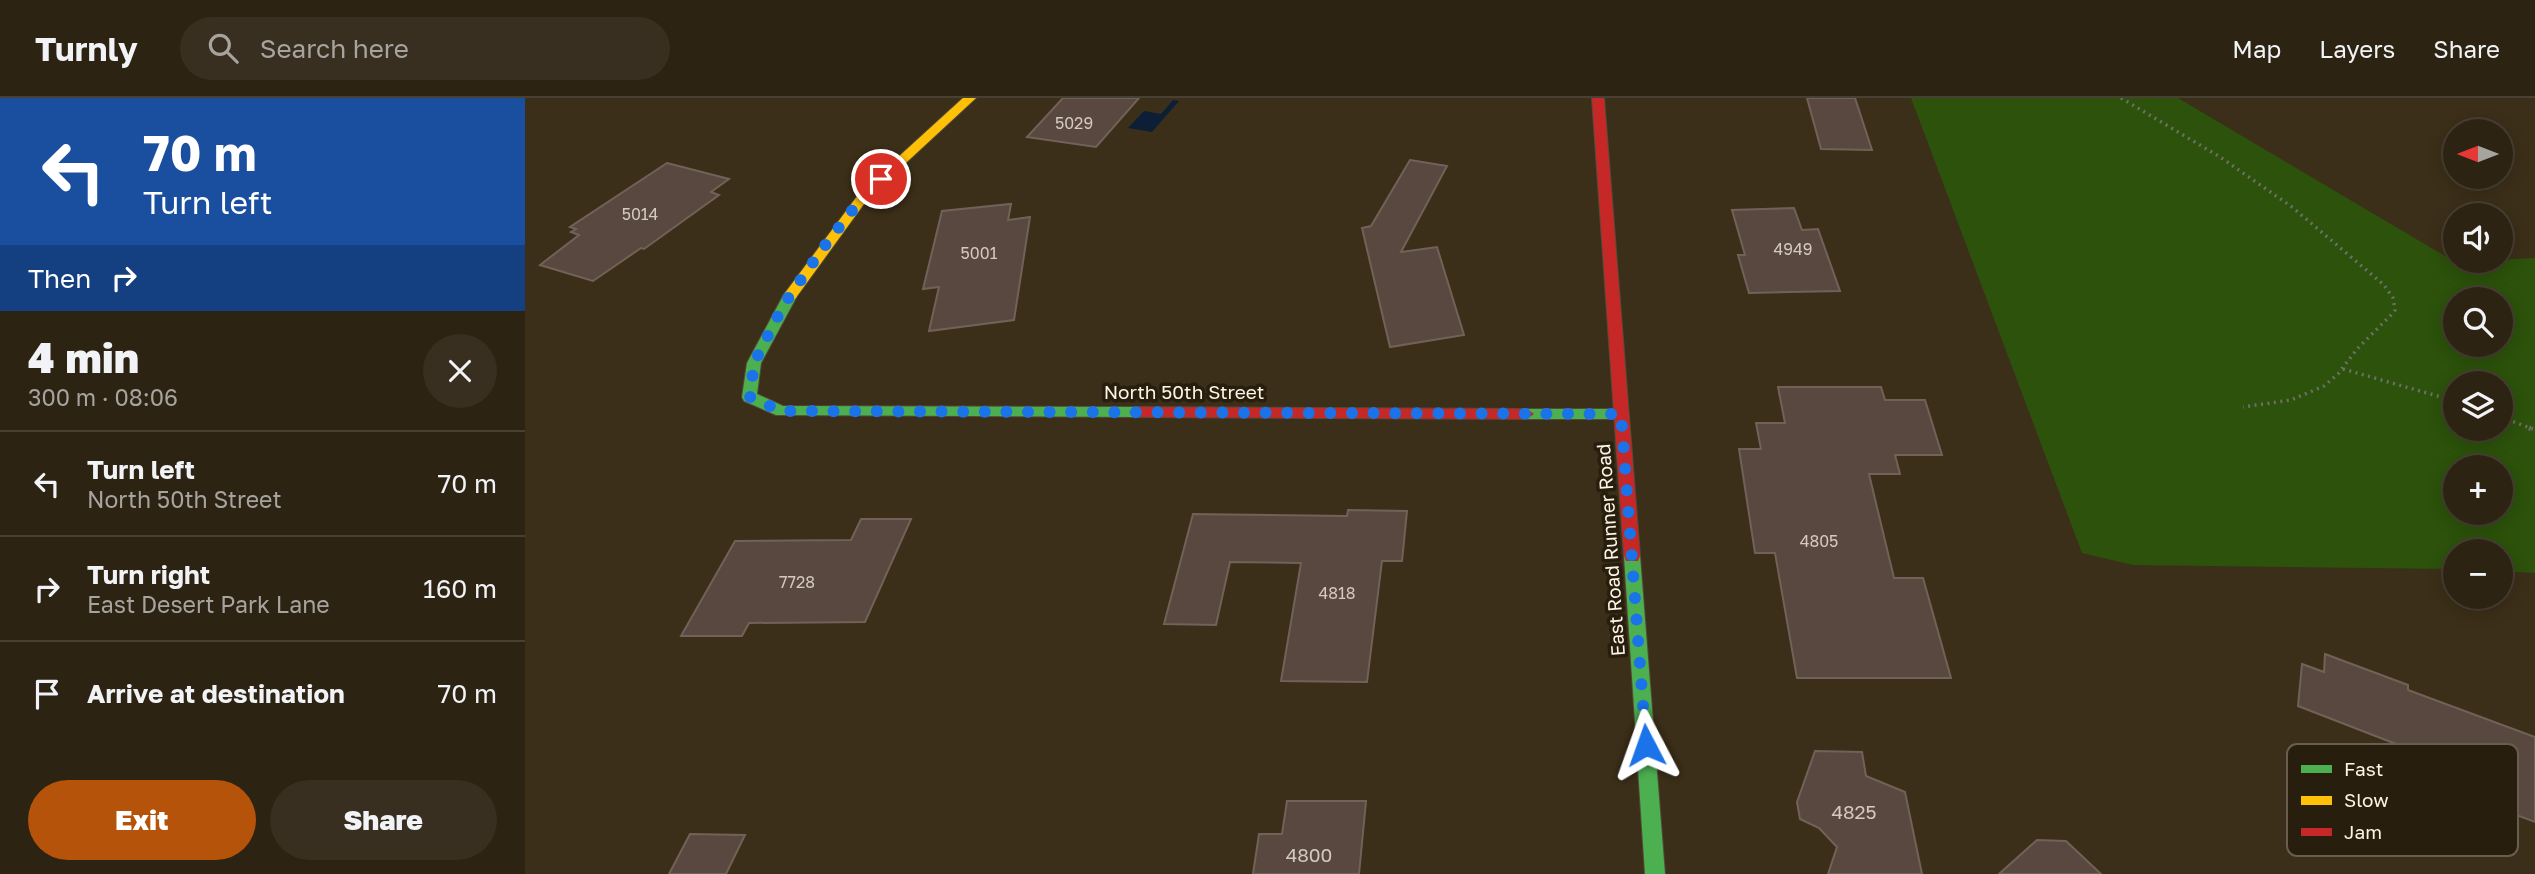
<!DOCTYPE html>
<meta charset="utf-8">
<style>
body{margin:0;font-family:"Golos Text",sans-serif;background:#392f21;color:#f1f3f6;height:100vh;display:flex;flex-direction:column;font-size:26px;white-space:nowrap}
*{box-sizing:border-box;margin:0}
p{font-size:23px;color:#a7a4a0}
.icon{flex:none;width:38px;height:38px;fill:none;stroke:currentColor;stroke-width:2;stroke-linecap:round;stroke-linejoin:round}
.map{position:relative;flex:1;overflow:hidden}
.side{display:flex;flex-direction:column;background:#2d2313;width:525px}
.side>*{flex:none}
.hud{background:#1a4fa0;color:#fff;overflow:hidden}
.needle{width:46px;rotate:270deg}
.controls{position:absolute;left:1918px;top:21px;display:grid;gap:14px}
.controls a{display:grid;place-items:center;width:70px;height:70px;border-radius:50%;background:#2d2313;box-shadow:0 4px 18px #0003,0 0 0 2px #484033;font-size:35px}
.pin{position:absolute;display:grid;place-items:center;width:60px;height:60px;color:#fff;margin:-30px;border:4px solid #fff;border-radius:50%;box-shadow:0 2px 7px #0007}
.me{position:absolute;width:77px;margin:-38px;rotate:356deg;stroke-linejoin:round;filter:drop-shadow(0 0 5px #0008)}
.turn{display:flex;align-items:center;gap:24px;height:147px;padding:0 28px;font-size:32px}
.turn .icon{width:91px;height:91px;stroke-width:2.5}
.turn b{display:block;font-size:49px;line-height:60px}
.then{display:flex;align-items:center;height:66px;padding:0 28px;background:#0003;gap:14px;font-size:26px}
.round{display:grid;place-items:center;flex:none;width:74px;height:74px;border-radius:37px;background:#392f21}
.summary{display:flex;align-items:center;justify-content:space-between;height:119px;padding:0 28px}
h1{font-size:42px;font-weight:800;line-height:52px}
.button{display:flex;gap:14px;margin-top:auto;padding:14px 28px}
.button a{flex:1;height:80px;border-radius:42px;background:#b45309;color:#fff;font-size:28px;font-weight:800;line-height:80px;text-align:center}
.button a+a{background:#392f21;color:#f1f3f6}
ul{padding:0;list-style:none}
li{display:flex;align-items:center;gap:21px;height:105px;padding:0 28px;border-top:2px solid #484033}
li div{flex:1}
li b{display:block;font-size:26px}
li em{font-style:normal}
header{display:flex;align-items:center;gap:42px;box-sizing:border-box;height:98px;padding:0 35px;background:#2d2313;border-bottom:2px solid #484033}
header strong{font-size:33px}
nav{display:flex;gap:38px;margin-inline-start:auto;font-size:24px}
.search{width:490px;height:63px;background:#392f21;display:flex;align-items:center;gap:18px;box-sizing:border-box;padding:0 24px;border-radius:38px;color:#a7a4a0;font-size:26px}
main{display:flex;flex:1;min-height:0}
.map>svg:first-child{display:block}
.green{fill:#2c520b;fill-rule:evenodd}
.water{fill:#0d1f36}
.building{fill:#58483f;stroke:#716258;stroke-width:2}
.lines{fill:none;stroke-linecap:round;stroke-linejoin:round}
.fast-casing{stroke:#544a38;stroke-width:2}
.slow-casing{stroke:#544a38;stroke-width:2}
.jam-casing{stroke:#544a38;stroke-width:2}
.path-far1{stroke:#6c7068;stroke-width:3.5;stroke-dasharray:2 4.5;stroke-linecap:butt}
.path{stroke:#6c7068;stroke-width:5;stroke-dasharray:2 6;stroke-linecap:butt}
.fast{fill:#4caf50;fill-rule:evenodd}
.slow{fill:#ffc107;fill-rule:evenodd}
.jam{fill:#c62828;fill-rule:evenodd}
.route{stroke:#1a73e8;stroke-width:12;stroke-dasharray:0 21.6}
.labels{text-anchor:middle;dominant-baseline:central;stroke-width:7;stroke-linejoin:round;paint-order:stroke}
.number-label{font-size:16px;fill:#d4c9bd}
.street-label{font-size:19px;fill:#fdf4e7;stroke:#281e0d}
.near-number-label{font-size:19px;fill:#d4c9bd}
.key{fill:#281e0d;stroke:#685e4e;stroke-width:2}
.key-label{font-size:19px;fill:#fdf4e7}
</style>
<header>
<strong>Turnly</strong>
<div class="search"><svg class="icon" aria-label="search" viewBox="0 0 24 24"><circle cx="10" cy="10" r="6"/><path d="M15 15l6 6"/></svg>Search here</div>
<nav><a>Map</a><a>Layers</a><a>Share</a></nav>
</header>
<main>
<section class="side">
<div class="hud">
<div class="turn"><svg class="icon" aria-label="left" viewBox="0 0 24 24"><path d="M17 20v-9H6M10 6l-5 5 5 5"/></svg><div><b>70 m</b>Turn left</div></div>
<div class="then">Then<svg class="icon" aria-label="right" viewBox="0 0 24 24"><path d="M7 20v-9h11M14 6l5 5-5 5"/></svg></div>
</div>
<div class="summary"><div><h1>4 min</h1><p>300 m · 08:06</p></div><a class="round"><svg class="icon" aria-label="close" viewBox="0 0 24 24"><path d="M6 6l12 12M18 6L6 18"/></svg></a></div>
<ul>
<li><svg class="icon" aria-label="left" viewBox="0 0 24 24"><path d="M17 20v-9H6M10 6l-5 5 5 5"/></svg><div><b>Turn left</b><p>North 50th Street</p></div><em>70 m</em></li>
<li><svg class="icon" aria-label="right" viewBox="0 0 24 24"><path d="M7 20v-9h11M14 6l5 5-5 5"/></svg><div><b>Turn right</b><p>East Desert Park Lane</p></div><em>160 m</em></li>
<li><svg class="icon" aria-label="arrive" viewBox="0 0 24 24"><path d="M6 21V4h12l-3 4 3 4H6"/></svg><div><b>Arrive at destination</b></div><em>70 m</em></li>
</ul>
<div class="button"><a>Exit</a><a>Share</a></div>
</section>
<div class="map">
<svg width="2010" height="776" viewBox="0 0 2010 776">
<rect width="100%" height="100%" fill="#3c2f19"/>
<path class="green" d="M 1386,0 L 1653,0 L 1930,164 L 2010,160 L 2010,475 L 1976,473 L 1976,453 L 1930,453 L 1930,471 L 1608,467 L 1557,455 ZM 1930,201 L 1976,201 L 1976,247 L 1930,247 ZM 1930,285 L 1976,285 L 1976,331 L 1930,331 ZM 1930,369 L 1976,369 L 1976,415 L 1930,415 Z"/>
<polygon class="water" points="648,2 654,3 627,34 603,30 619,13 636,16"/>
<g class="building">
<polygon points="538,0 614,0 571,49 502,39"/>
<polygon points="1282,0 1330,0 1347,52 1296,51"/>
<polygon points="885,62 922,68 876,154 912,149 939,237 865,249 837,130 846,128"/>
<polygon points="142,65 204,81 186,94 194,97 119,151 116,150 68,183 15,167 54,137 46,134 51,131 45,129"/>
<polygon points="486,106 483,122 505,119 489,222 404,233 414,189 398,191 417,113"/>
<polygon points="1269,110 1277,132 1293,131 1315,193 1224,195 1213,157 1220,157 1207,112"/>
<polygon points="1253,289 1356,289 1360,302 1400,302 1417,357 1370,357 1375,376 1344,376 1369,480 1398,480 1426,580 1272,580 1250,455 1230,455 1214,351 1236,351 1231,325 1260,325"/>
<polygon points="823,412 882,413 877,463 857,463 842,584 756,583 776,465 705,464 691,527 639,526 668,416 822,418"/>
<polygon points="336,421 386,421 340,524 224,525 217,538 156,538 210,443 326,442"/>
<polygon points="1800,556 1883,587 1883,592 2010,639 2010,724 1939,697 1940,720 1883,698 1884,651 1773,608 1777,566 1799,574"/>
<polygon points="1290,653 1337,654 1341,678 1380,694 1397,776 1303,776 1312,749 1294,730 1275,721 1272,704"/>
<polygon points="762,703 841,703 834,776 728,776 734,736 757,736"/>
<polygon points="165,736 220,737 201,776 144,776"/>
<polygon points="1512,742 1541,743 1576,776 1474,776"/>
</g>
<g class="lines">
<g class="fast-casing">
<g id="fast">
<polygon points="265,194 272,198 236,265 232,296 258,308 611,309 618,314 611,319 251,317 219,303 217,299 222,265 258,198"/>
<polygon points="1002,311 1096,311 1103,316 1096,321 1002,321 995,316"/>
<polygon points="1107,451 1113,453 1115,458 1140,776 1120,776 1099,458 1101,453"/>
</g>
</g>
<g class="slow-casing">
<polygon id="slow" points="438,0 451,0 344,99 270,201 260,201 258,198 260,195 336,93"/>
</g>
<g class="jam-casing">
<g id="jam">
<polygon points="1067,0 1079,0 1115,458 1113,463 1101,463 1099,458"/>
<polygon points="611,309 1002,311 1009,316 1002,321 611,319 604,314"/>
</g>
</g>
<g class="path-far1">
<polyline points="1596,0 1695,59 1767,109 1859,187 1868,200 1870,212 1866,217 1832,251 1813,276 1799,288 1766,302 1718,309"/>
<polyline points="1818,271 1930,303"/>
<polyline points="1976,319 2008,331"/>
</g>
<polyline class="path" points="2004,330 2010,332"/>
<use href="#fast" class="fast"/>
<use href="#slow" class="slow"/>
<use href="#jam" class="jam"/>
</g>
<g class="lines">
<polyline class="route" points="356,81 340,96 298,150 259,206 229,265 225,299 256,313 1096,316 1121,647"/>
</g>
<g class="labels">
<g class="number-label">
<text x="549" y="25">5029</text>
<text x="115" y="116">5014</text>
<text x="1268" y="151">4949</text>
<text x="454" y="155">5001</text>
<text x="1294" y="443">4805</text>
<text x="272" y="484">7728</text>
<text x="812" y="495">4818</text>
</g>
<g class="street-label">
<text x="659" y="293">North 50th Street</text>
<text transform="translate(1085 452) rotate(-94)">East Road Runner Road</text>
</g>
<g class="near-number-label">
<text x="1329" y="713">4825</text>
<text x="784" y="756">4800</text>
</g>
</g>
<rect x="1762" y="646" width="231" height="112" rx="10" class="key"/>
<rect x="1776" y="667" width="31" height="8" fill="#4caf50"/>
<rect x="1776" y="698" width="31" height="9" fill="#ffc107"/>
<rect x="1776" y="730" width="31" height="8" fill="#c62828"/>
<g class="key-label">
<text x="1819" y="678">Fast</text>
<text x="1819" y="709">Slow</text>
<text x="1819" y="741">Jam</text>
</g>
</svg>
<div class="controls">
<a><svg class="needle" viewBox="-14 -14 28 28"><path d="M0-13l5 13h-10z" fill="#e53935"/><path d="M0 13l5-13h-10z" fill="#a7a4a0"/></svg></a>
<a><svg class="icon" aria-label="sound" viewBox="0 0 24 24"><path d="M4 9h4l5-4v14l-5-4H4zM17 9q2 3 0 6"/></svg></a>
<a><svg class="icon" aria-label="search" viewBox="0 0 24 24"><circle cx="10" cy="10" r="6"/><path d="M15 15l6 6"/></svg></a>
<a><svg class="icon" aria-label="layers" viewBox="0 0 24 24"><path d="M12 4l9 5-9 5-9-5zM3 14l9 5 9-5"/></svg></a>
<a>+</a>
<a>−</a>
</div>
<div class="pin" style="left:356px;top:81px;background:#d93025"><svg class="icon" aria-label="arrive" viewBox="0 0 24 24"><path d="M6 21V4h12l-3 4 3 4H6"/></svg></div>
<svg class="me" style="left:1121px;top:647px" viewBox="-20 -20 40 40"><path d="M0-17L14 15 0 8-14 15z" fill="#1a73e8" stroke="#fff" stroke-width="4"/></svg>
</div>
</main>
